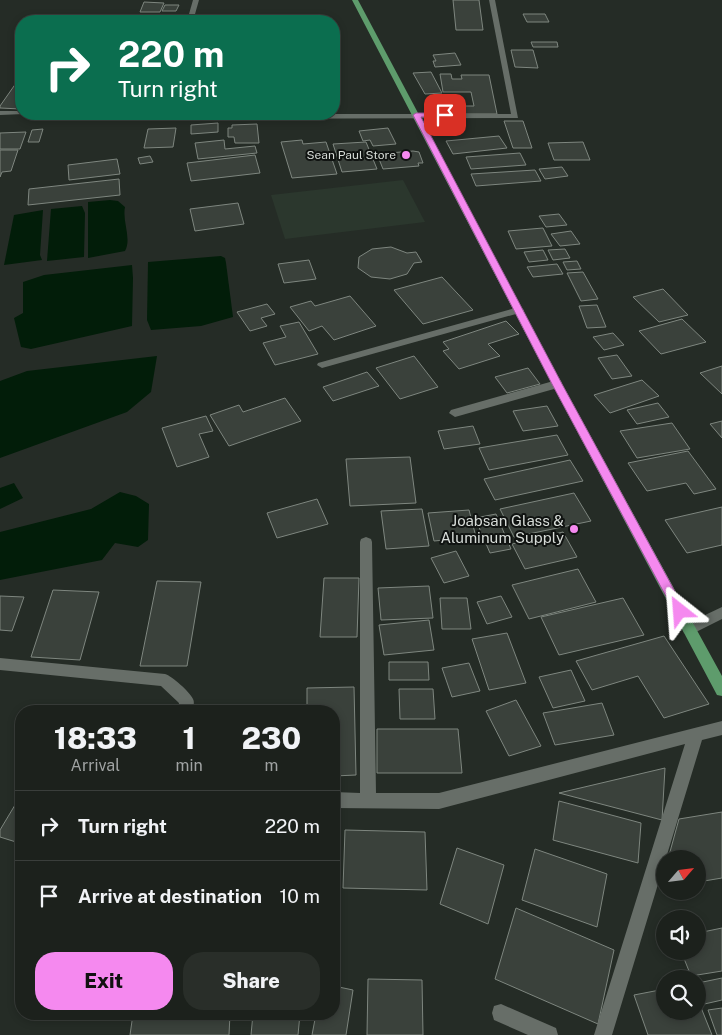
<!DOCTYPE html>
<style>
body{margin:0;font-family:"Public Sans",sans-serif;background:#292e29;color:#f1f3f6;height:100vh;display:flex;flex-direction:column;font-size:19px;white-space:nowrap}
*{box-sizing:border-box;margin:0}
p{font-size:16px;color:#a0a3a3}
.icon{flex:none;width:28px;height:28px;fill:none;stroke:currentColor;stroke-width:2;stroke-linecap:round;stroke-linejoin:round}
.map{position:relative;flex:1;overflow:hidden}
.panel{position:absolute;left:15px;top:705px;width:325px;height:315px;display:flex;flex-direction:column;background:#1c211c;border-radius:20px;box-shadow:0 2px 8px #0003,0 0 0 1px #3a3e3b}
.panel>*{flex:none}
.top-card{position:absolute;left:15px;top:15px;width:325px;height:105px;border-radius:20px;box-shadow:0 2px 8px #0003,0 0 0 1px #3a3e3b;background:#0b6e4f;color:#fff;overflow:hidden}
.needle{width:32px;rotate:62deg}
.tools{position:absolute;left:656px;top:850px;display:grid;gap:10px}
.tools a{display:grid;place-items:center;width:50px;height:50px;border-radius:50%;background:#1c211c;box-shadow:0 2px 8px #0003,0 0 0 1px #3a3e3b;font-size:25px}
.pin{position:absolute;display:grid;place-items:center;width:42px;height:42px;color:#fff;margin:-21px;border-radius:10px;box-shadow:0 2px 8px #0006}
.me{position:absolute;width:55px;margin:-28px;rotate:332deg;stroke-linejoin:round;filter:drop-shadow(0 0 4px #0008)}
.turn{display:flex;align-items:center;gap:18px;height:105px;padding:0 20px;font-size:22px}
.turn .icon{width:65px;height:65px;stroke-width:2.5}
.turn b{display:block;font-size:35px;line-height:42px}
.eta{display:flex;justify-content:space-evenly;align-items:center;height:85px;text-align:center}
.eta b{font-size:30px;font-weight:800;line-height:35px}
.cta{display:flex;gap:10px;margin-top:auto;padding:10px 20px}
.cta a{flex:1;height:58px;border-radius:20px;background:#f589ef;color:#111;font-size:20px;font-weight:800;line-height:58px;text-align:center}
.cta a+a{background:#292e29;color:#f1f3f6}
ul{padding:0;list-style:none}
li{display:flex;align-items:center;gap:15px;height:70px;padding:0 20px;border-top:1px solid #3a3e3b}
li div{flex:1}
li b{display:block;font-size:19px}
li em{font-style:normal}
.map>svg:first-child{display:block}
.built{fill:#2b372d}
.water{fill:#021d09}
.building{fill:#3a413b;stroke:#7e867f}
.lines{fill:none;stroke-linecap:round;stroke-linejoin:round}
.minor{fill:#676e68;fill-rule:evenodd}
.major{fill:#5e9c6c;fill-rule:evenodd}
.route{fill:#f589ef;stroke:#9f599b}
.poi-dot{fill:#f589ef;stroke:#101311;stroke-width:2}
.labels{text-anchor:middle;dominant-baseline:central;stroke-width:4;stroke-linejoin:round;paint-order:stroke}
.far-poi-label{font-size:12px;fill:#d7dcd8;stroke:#101311;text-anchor:end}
.poi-label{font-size:15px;fill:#d7dcd8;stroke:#101311;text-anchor:end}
</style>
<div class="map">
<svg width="722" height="1035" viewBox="0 0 722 1035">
<rect width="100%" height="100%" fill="#252c26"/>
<polygon class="built" points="403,180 425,222 285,239 271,195"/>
<g class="water">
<path d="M 110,200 L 118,201 L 125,207 C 122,222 132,238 125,251 L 88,258 L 88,202 Z"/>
<polygon points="82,206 85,213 84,257 47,261 51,209"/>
<polygon points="43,210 40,255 42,260 4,265 14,215"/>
<polygon points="221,256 225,258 226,263 233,317 201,326 151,330 147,320 148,262"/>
<polygon points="132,265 133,278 132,326 31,349 21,347 14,318 23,313 23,282 44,275"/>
<polygon points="157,356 151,392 127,412 0,458 0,381 27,371"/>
<polygon points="14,483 23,498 0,509 0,488"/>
<polygon points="120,492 136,496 149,504 148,540 138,547 115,543 102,560 0,580 0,532 91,509"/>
</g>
<g class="building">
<polygon points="453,0 479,0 483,30 456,30"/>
<polygon points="144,2 164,3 160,12 140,12"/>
<polygon points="165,5 179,5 176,11 162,11"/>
<polygon points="523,14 545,14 549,22 527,22"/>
<polygon points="531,42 557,42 558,47 533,47"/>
<polygon points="511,50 533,50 538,68 515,67"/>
<polygon points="455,53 461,65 435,67 433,61 436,61 433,55"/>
<polygon points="431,72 442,93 425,94 413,73"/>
<polygon points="440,74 451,74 452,79 462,79 461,75 489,75 497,114 450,114 449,106 474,106 471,92 443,92"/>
<polygon points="21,76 21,109 0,108 0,106"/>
<polygon points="504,121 523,121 532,148 513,148"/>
<polygon points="218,123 218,132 191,134 191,125"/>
<polygon points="257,124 259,143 235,143 234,137 228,137 228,128 232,128 232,125"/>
<polygon points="176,128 173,147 144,148 148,129"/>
<polygon points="388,128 396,144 373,146 370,140 363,141 359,131"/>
<polygon points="43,129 39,142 28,142 32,130"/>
<polygon points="26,132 20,149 0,149 0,133"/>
<polygon points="499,136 507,148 453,154 446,141"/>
<polygon points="224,140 225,149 255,146 257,153 198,159 195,143"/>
<polygon points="302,140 303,144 326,142 337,174 292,178 281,142"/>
<polygon points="366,142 377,169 342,172 333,144"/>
<polygon points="583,142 590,160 554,160 548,143"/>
<polygon points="0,150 18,150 11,171 2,172 0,177"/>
<polygon points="413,151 419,152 423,163 418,163 419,166 383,169 377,154"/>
<polygon points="520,153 526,165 471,169 466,157"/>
<polygon points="255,155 260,173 191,181 187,163"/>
<polygon points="150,156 153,162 140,164 138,158"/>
<polygon points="117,159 120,174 69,180 68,165"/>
<polygon points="562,167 568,176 545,179 539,169"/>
<polygon points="535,170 541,181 476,186 471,174"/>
<polygon points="119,179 120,195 28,205 29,189"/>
<polygon points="238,203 244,224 195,231 190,209"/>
<polygon points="559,214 567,225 546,227 539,216"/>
<polygon points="543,228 552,246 516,249 508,231"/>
<polygon points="571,231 580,244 560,246 551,234"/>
<polygon points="391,247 407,253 416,252 422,262 414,263 407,274 390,279 371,277 358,268 359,257 372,249"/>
<polygon points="565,249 570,258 553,260 548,250"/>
<polygon points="543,250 548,260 529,262 524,252"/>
<polygon points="309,260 316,279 284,283 278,264"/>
<polygon points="577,261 581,269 567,270 563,262"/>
<polygon points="557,264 563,274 533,277 527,267"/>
<polygon points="583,272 598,299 581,301 567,273"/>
<polygon points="442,277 473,310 423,324 394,290"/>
<polygon points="663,289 688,315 659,322 633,297"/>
<polygon points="350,296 376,326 334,340 322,326 309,331 290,307 311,301 315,306"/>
<polygon points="267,304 275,314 261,318 267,326 250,331 237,312"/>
<polygon points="597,305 606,327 587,328 579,306"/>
<polygon points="682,319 706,342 661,354 639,331"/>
<polygon points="506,321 519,334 488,344 500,356 459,369 443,351 449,349 443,342"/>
<polygon points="299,322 318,354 275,365 263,343 286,337 280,326"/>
<polygon points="613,333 624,345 604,350 593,337"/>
<polygon points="617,355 632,376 612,379 598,358"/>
<polygon points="414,356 438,387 400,399 376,368"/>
<polygon points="722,366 722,394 700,373"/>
<polygon points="528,368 540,384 507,393 495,377"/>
<polygon points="367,372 379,386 333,401 323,387"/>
<polygon points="642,380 659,396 610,413 594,395"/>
<polygon points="285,398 301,421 229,446 210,415 239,405 243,412"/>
<polygon points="658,403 669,417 637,424 627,410"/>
<polygon points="547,406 558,426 523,431 513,411"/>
<polygon points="206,416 213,431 199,434 209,457 177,467 162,428"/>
<polygon points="722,421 722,438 710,424"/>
<polygon points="672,423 690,449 637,458 620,431"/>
<polygon points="473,426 480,444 444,449 438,431"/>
<polygon points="557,435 568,455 489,470 479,448"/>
<polygon points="688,451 716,489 694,494 686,483 647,491 628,463"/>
<polygon points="410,457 416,503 350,506 346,459"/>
<polygon points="570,460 583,481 495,500 484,479"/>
<polygon points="574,493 591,521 514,537 500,509"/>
<polygon points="317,499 328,524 277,538 267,513"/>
<polygon points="722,507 722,545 687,553 665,520"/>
<polygon points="422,509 429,546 386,549 381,511"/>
<polygon points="469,510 476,537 434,541 428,513"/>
<polygon points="496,514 511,549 490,553 475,518"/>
<polygon points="563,532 577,557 525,569 512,544"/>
<polygon points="456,551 469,576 444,583 431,558"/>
<polygon points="578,569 596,602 529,619 512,585"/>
<polygon points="324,578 359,578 357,637 320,637"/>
<polygon points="157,581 201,582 187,666 140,666"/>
<polygon points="429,586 433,618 381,620 378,588"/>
<polygon points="53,590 99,592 80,660 31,657"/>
<polygon points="0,596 24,597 12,631 0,630"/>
<polygon points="501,596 512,617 487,624 477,602"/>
<polygon points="440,598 467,598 471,629 442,629"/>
<polygon points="623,598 644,635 559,655 541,617"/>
<polygon points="429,620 434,650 384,655 379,625"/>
<polygon points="507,633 526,683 489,690 472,639"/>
<polygon points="664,636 709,704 664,718 638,676 592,690 576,661"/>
<polygon points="389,662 428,662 429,680 389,680"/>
<polygon points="469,663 480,691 452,697 442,668"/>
<polygon points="571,670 585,701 553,708 539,677"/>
<polygon points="354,687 356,775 334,776 334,711 307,711 307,688"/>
<polygon points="399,689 433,689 435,719 400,719"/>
<polygon points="516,700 541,746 509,756 486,711"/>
<polygon points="602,703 614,735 555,745 543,713"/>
<polygon points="377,729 458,729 462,773 377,773"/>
<polygon points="665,768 662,820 559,793"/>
<polygon points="559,801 641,823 638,863 553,840"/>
<polygon points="15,805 21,807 21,833 16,842 0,837 0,830"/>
<polygon points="722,812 722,878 698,882 698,859 668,859 679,819"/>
<polygon points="345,830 425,832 427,890 343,888"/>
<polygon points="457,848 504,865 488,924 440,904"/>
<polygon points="535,849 607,874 597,927 522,900"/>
<polygon points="516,908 614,950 598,1024 495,979"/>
<polygon points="722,928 722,971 691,976 681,951 698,951 698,933"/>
<polygon points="722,978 722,1000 700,1005 712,1035 648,1035 634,995 665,989 665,1011 698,1011 698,983"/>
<polygon points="368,979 422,980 423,1035 367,1035"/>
<polygon points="334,986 353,990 346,1035 312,1035 316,1014 334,1014"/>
<polygon points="722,1008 722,1035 717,1035 708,1010"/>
<polygon points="133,1014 230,1014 229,1035 130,1035"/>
<polygon points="253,1014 300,1014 298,1035 251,1035"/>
</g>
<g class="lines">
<g class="minor">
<polygon points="193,0 199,0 193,21 187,21"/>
<polygon points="489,0 495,0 518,118 162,119 39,116 35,114 511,114"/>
<polygon points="0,111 21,111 21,114 24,114 0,115"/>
<polygon points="519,307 524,310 523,312 322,368 317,365 318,363"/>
<polygon points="557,380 561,381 562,384 561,387 455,417 449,413 451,410"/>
<polygon points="366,537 371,539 372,542 376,793 439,793 722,721 722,735 702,740 612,1035 594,1035 685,744 439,809 334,808 334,792 360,793 360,542 361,539"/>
<polygon points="722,607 722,619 694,633 689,635 684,633 682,629 684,625"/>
<path d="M 0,658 L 165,674 C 172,676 190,692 193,699 C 195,703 193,707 192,711 L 178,711 L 179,703 L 161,686 L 0,670 Z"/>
<polygon points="501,1004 556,1028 558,1035 528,1035 494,1020 492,1013 494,1006"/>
</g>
<polygon class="major" points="352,0 358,0 562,384 722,676 722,696 717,695 552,384"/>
</g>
<polygon class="route" points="445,113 447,114 447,117 421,117 562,384 684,608 686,611 684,615 676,615 552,384 413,115 416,113"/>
<g class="poi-dot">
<circle cx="406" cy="155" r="5"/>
<circle cx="574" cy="529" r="5"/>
</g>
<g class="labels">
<g class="far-poi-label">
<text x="396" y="155">Sean Paul Store</text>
</g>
<g class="poi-label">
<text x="564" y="520">Joabsan Glass &amp;<tspan x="564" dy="17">Aluminum Supply</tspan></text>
</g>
</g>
</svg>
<div class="tools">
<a><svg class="needle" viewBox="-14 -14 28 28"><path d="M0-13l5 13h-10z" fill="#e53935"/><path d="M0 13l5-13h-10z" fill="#a0a3a3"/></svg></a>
<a><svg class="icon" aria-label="sound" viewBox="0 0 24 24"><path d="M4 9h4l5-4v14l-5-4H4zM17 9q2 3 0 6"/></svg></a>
<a><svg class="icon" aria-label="search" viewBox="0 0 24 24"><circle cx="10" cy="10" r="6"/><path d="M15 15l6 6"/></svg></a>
</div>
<div class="pin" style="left:445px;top:115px;background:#d93025"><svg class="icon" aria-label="arrive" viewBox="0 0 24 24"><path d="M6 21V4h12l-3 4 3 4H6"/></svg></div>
<svg class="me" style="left:680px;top:611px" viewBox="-20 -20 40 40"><path d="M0-17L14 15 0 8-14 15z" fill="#f589ef" stroke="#fff" stroke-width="4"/></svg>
<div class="top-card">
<div class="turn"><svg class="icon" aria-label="right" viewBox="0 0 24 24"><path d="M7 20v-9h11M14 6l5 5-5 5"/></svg><div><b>220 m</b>Turn right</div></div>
</div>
<section class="panel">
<div class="eta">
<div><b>18:33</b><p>Arrival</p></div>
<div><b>1</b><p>min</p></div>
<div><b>230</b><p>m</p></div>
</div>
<ul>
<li><svg class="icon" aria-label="right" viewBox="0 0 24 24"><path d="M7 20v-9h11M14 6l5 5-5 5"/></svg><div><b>Turn right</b></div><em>220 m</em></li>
<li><svg class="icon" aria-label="arrive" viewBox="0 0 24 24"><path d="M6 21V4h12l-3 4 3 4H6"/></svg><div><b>Arrive at destination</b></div><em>10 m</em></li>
</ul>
<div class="cta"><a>Exit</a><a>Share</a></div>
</section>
</div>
